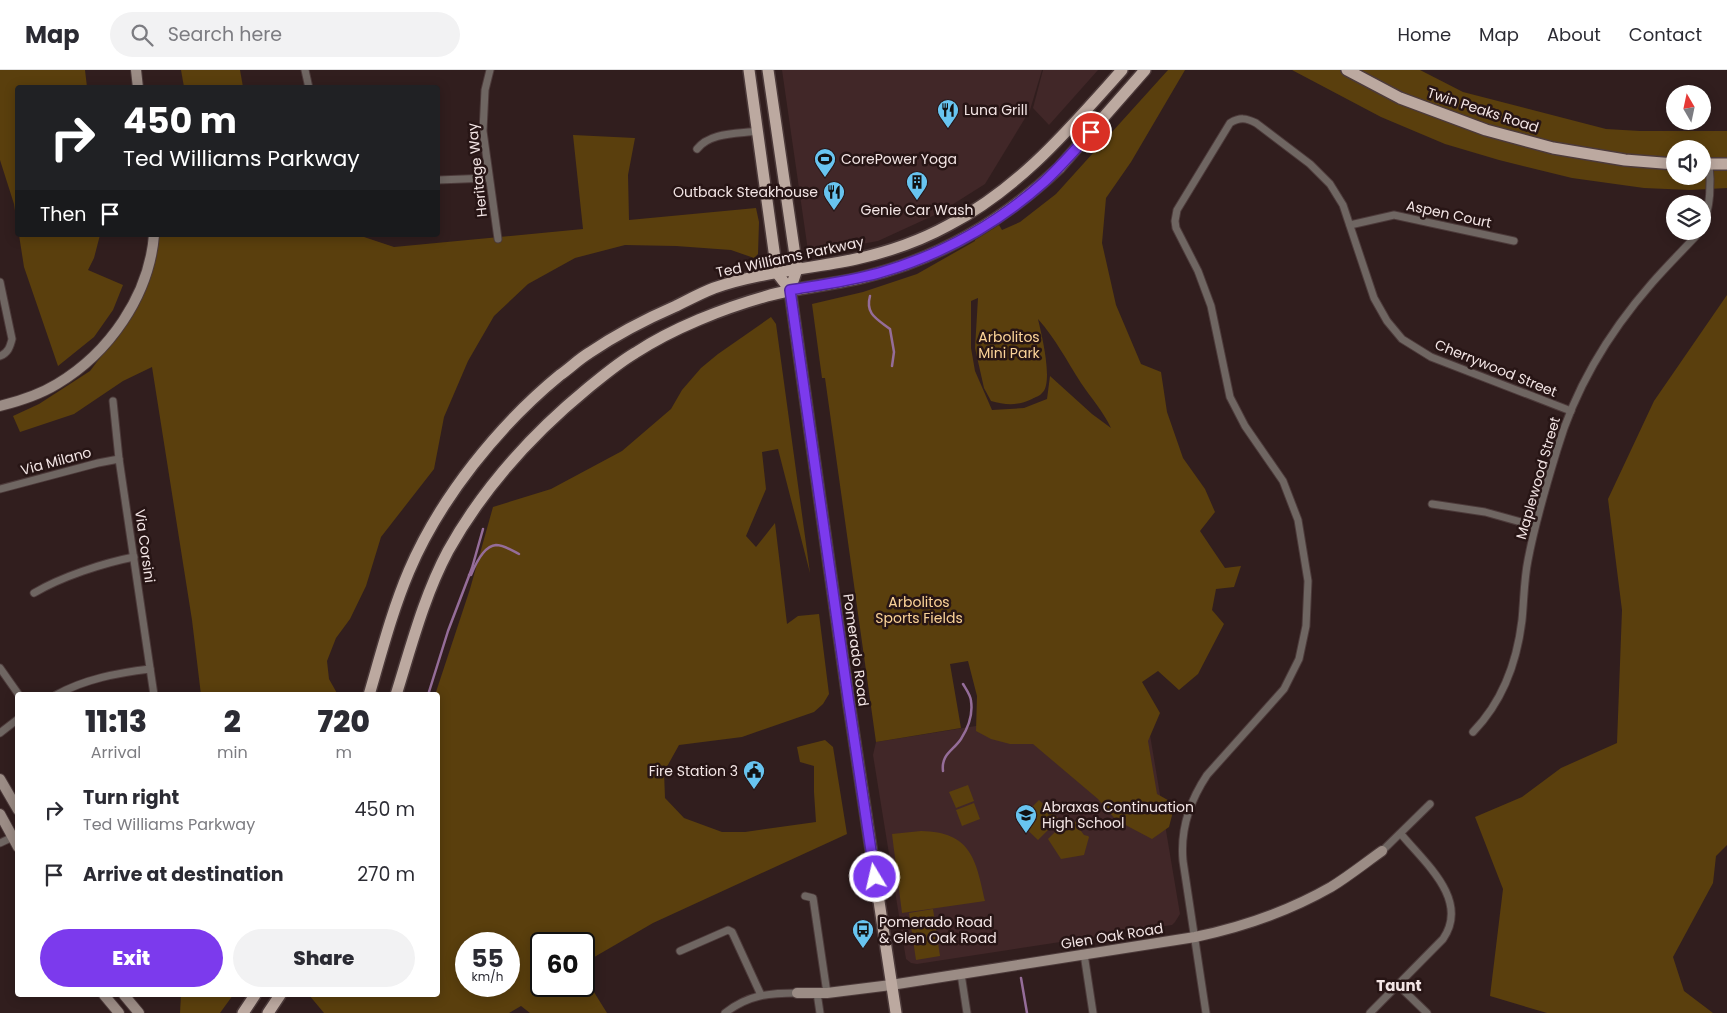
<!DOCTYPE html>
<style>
body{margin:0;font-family:Poppins,sans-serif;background:#f2f2f3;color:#2b2b33;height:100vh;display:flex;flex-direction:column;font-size:19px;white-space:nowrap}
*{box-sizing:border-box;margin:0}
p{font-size:16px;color:#7c7c81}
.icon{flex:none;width:28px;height:28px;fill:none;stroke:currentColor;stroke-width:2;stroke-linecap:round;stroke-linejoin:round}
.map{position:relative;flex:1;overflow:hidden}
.side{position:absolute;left:15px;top:622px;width:425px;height:305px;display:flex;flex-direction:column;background:#fff;border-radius:5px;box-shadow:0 2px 12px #0003}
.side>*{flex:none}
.banner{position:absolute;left:15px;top:15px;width:425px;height:152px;border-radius:5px;box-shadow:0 2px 12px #0003;background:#202124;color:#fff;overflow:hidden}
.needle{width:32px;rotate:351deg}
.fabs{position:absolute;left:1666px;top:15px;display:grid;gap:10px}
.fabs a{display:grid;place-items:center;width:45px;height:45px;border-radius:50%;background:#fff;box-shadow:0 2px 12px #0003;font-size:25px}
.speed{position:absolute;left:455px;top:862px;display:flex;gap:10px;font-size:25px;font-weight:700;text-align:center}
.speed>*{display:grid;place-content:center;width:65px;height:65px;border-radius:50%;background:#fff;box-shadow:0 2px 12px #0003;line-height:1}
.speed small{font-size:12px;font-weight:400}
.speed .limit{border:2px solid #111;border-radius:8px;background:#fff;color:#111}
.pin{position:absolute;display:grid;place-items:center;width:42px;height:42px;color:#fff;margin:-21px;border:2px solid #fff;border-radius:50%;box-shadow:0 1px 5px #0007}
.me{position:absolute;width:55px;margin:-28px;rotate:351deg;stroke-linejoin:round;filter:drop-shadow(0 0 4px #0008)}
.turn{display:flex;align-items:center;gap:18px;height:105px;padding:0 25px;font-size:22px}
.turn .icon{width:65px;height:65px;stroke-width:2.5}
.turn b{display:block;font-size:35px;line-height:42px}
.then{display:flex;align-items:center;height:48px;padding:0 25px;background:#0003;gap:10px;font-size:19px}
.eta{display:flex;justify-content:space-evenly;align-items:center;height:85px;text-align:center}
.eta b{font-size:30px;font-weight:800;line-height:35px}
.button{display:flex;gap:10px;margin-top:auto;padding:10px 25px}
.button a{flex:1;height:58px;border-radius:30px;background:#7c3aed;color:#fff;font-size:20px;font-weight:800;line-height:58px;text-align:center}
.button a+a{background:#f2f2f3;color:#2b2b33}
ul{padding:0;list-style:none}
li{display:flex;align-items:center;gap:15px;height:65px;padding:0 25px}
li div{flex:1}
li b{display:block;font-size:19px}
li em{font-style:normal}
header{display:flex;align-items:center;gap:30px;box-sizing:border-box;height:70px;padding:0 25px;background:#fff;border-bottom:1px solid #e1e1e2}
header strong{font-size:24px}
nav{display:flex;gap:28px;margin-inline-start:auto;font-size:18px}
.search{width:350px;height:45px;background:#f2f2f3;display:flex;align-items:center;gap:12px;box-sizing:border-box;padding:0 18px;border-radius:28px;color:#7c7c81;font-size:19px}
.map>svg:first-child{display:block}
.built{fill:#412728}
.green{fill:#5a3f0d;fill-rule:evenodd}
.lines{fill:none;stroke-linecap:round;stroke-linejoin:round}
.stream{stroke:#956d99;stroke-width:2.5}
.street-casing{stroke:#4c3a3a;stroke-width:9}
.secondary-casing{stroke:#4c3a3a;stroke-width:12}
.primary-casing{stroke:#4c3a3a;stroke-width:14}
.street{stroke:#6f6662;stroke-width:7}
.secondary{stroke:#9b8c85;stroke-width:10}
.primary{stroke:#bca9a0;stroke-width:11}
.route-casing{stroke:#51269a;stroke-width:12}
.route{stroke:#7c3aed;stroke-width:9}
.labels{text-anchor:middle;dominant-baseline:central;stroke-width:5;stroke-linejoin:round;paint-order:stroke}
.poi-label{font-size:14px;fill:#f3e5e5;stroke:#271515;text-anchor:start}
.street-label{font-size:14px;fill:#f3e5e5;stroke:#271515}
.park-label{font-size:14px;fill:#fbd398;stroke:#271515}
.neighbourhood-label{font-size:15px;font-weight:bold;fill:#f3e5e5;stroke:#271515}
</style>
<header>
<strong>Map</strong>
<div class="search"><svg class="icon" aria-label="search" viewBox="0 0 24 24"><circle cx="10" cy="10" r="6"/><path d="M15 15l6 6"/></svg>Search here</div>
<nav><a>Home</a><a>Map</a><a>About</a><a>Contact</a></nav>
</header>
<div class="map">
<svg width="1727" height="943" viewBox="0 0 1727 943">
<rect width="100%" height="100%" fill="#311e1e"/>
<g class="built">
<polygon points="782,0 1042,0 1030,40 985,114 939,143 878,171 823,181 808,181"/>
<polygon points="1043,0 1098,0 1049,55 1033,38"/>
<polygon points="1144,629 1180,844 1175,852 1172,855 917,894 911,893 906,889 873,685 876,672"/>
</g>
<g class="green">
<polygon points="0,0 85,0 87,17 18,18 17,155 14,134 0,90"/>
<polygon points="181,0 240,0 243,17 184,17"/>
<path d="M 1168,0 L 1185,0 L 1131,92 L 1106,128 L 1102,173 L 1116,235 L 1141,294 L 1161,302 L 1167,342 L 1183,388 L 1205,419 L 1215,442 L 1200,461 L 1225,498 L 1241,496 L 1234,517 L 1216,519 L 1212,540 L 1224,554 L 1198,604 L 1179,620 L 1158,601 L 1142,612 L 1160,643 L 1148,671 L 1157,724 L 1175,734 L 1169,757 L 1152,769 L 1116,750 L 1098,729 L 1033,674 L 1010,674 L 991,669 L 976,661 L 977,626 L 968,591 L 950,594 L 961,658 L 876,672 L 825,308 L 822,308 L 812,234 L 863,222 L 917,204 L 975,171 L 975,170 L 999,155 L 1002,160 L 1020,152 L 1056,124 ZM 978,228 L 975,278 L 984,318 L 991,331 C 1005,335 1018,336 1032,329 C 1035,327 1040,326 1042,323 C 1054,313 1041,262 1038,249 C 1055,268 1067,291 1081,313 C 1091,328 1103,341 1111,358 L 1092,344 L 1050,306 L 1047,329 L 1024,338 L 992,340 L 975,301 L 971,278 L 971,231 Z"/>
<path d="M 1292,0 L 1420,0 L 1463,22 L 1606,59 L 1640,61 L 1727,61 L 1727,118 L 1690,120 L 1644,118 L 1572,108 L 1499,90 L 1445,74 L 1381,47 ZM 1675,79 L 1702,79 L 1702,106 L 1675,106 Z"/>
<polygon points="573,65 635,68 628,105 629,150 756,138 759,152 758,184 754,188 731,180 676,176 625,175 575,188 528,214 494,246 468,291 444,347 434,399 381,467 366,516 350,549 336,568 327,591 329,609 338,625 201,625 192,550 152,297 123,311 74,344 20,362 13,346 39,334 90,301 133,244 156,189 159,165 358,165 394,177 583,159"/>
<polygon points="19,165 100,165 94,188 88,200 123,215 113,240 94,267 58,296 24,197"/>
<polygon points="1727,225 1727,775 1716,786 1713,813 1673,887 1684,921 1713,943 1547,943 1490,926 1503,819 1475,747 1522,727 1561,698 1617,673 1622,540 1608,429 1654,331"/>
<path d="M 771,247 L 776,254 L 810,503 L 778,379 L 762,382 L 766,419 L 746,466 L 756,477 L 775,453 L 787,554 L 798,546 L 819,544 L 829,624 L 823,634 L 814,642 L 742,667 L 679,675 L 664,702 L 665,728 L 684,748 L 722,762 L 745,762 L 816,752 L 814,722 L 814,696 L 800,692 L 797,677 L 825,670 L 833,677 L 847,764 L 653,853 L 584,893 L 584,874 L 541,874 L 541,916 L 584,916 L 584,906 L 607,943 L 530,943 L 521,936 L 509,943 L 324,943 L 309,925 L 438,925 L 438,625 L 435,625 L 470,519 L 493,437 L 551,419 L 622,381 L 671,339 L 682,320 L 701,298 L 718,284 ZM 466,874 L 509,874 L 509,916 L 466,916 Z"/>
<polygon points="968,715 974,731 956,738 949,722"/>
<polygon points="1039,730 1059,749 1038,770 1018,751"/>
<polygon points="974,733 980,749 962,756 956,740"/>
<polygon points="1066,751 1080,752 1078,757 1084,765 1088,766 1089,767 1084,785 1061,789 1048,769"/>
<path d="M 921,761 C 971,762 976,789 985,831 L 902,843 L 892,764 Z"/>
<polygon points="933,839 940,886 916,890 909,843"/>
<polygon points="181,925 233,925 220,943 180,943"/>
</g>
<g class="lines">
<g class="stream">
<path d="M 870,226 C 865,244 877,249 890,259 L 894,282 L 892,296"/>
<path d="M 469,505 L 471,505 C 475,495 483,476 496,475 C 504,475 513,481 519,484"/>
<polyline points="428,625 448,561 472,498 483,459"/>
<path d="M 943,701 C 941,684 953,681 961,669 C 968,658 973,644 971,631 C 971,626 966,619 963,614"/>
<polyline points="1021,908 1027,943"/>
</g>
<g class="street-casing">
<g id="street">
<polyline points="305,0 309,18"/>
<polyline points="490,0 485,20 483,61 498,169"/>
<path d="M 697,79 C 710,62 737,64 758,61"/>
<polyline points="438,110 489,108"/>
<polyline points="1350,155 1394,145 1514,171"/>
<path d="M 1702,155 C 1711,139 1711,111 1709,94"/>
<path d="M 0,212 L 12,269 C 10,277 8,283 0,286"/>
<polyline points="113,331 119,389 154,625"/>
<polyline points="0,419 98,393 119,389"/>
<polyline points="1432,434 1485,442 1535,456"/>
<path d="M 34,523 C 61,507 103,493 134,487"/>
<polyline points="0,598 19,625"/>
<path d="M 56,625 C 85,609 117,603 150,599"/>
<path d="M 1473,662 C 1503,631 1517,592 1522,550 C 1524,530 1524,509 1528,490 C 1535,453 1546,416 1557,380 C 1575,318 1610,261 1652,213 C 1666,197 1681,182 1696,166 L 1699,161"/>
<polyline points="0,663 18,649"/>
<polyline points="0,773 13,767"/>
<polyline points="1382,781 1430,734"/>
<polyline points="805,826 813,828 827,923"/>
<polyline points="680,881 728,860 732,862 761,925"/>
<polyline points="1084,884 1093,943"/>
<polyline points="961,904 967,943"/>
<polyline points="1398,915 1427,943"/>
<polyline points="817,923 820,943"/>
<path d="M 725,943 C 748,925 768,923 797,923"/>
<path d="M 1206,943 L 1183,791 C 1180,759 1189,732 1207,705 L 1284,619 L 1299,589 L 1306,556 L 1308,511 L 1298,450 L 1283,411 L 1245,356 L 1230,327 L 1211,236 L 1198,201 L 1176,158 L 1175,151 L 1177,140 L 1230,53 C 1240,47 1246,48 1256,53 L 1310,94 L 1330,114 L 1343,135 L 1374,228 L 1387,251 L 1402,269 L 1431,287 L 1571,341"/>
<path d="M 1370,943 L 1443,869 C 1470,830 1425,793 1401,764"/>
</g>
</g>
<g class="secondary-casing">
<g id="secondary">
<polyline points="136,0 138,18"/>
<path d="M 0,336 C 20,331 39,325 57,314 C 109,283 149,226 154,165"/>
<polyline points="0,709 18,740"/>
<polyline points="0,744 18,777"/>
<path d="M 797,923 L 827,923 L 891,915 L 1195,867 C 1243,857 1289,841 1331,817 C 1349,806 1365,793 1382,781"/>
<polyline points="104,925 119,943"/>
<polyline points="124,925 139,943"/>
</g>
</g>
<g class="primary-casing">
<g id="primary">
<polyline points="749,0 777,203 790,220 792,234 849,634 896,943"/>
<polyline points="768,0 797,199 790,220"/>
<polyline points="1347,0 1400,28 1486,60 1553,78 1625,90 1675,94"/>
<polyline points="1702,94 1727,94"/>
<path d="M 369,625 C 381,584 392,541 409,501 C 440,428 499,355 560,305 C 570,298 579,289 589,283 C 617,264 646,249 676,236 C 688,230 701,223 714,218 C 759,202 809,199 856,189 C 888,182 920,171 949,155 C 1021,117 1069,59 1122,0"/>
<path d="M 396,625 C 411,577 424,526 448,481 C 483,418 532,364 588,318 C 603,306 618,293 635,283 C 673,258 724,238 767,226 C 799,217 832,215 864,207 C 938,189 1004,150 1059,98 L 1145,0"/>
<polyline points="243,943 255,925"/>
<polyline points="268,943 280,925"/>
</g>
</g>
<use href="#street" class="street"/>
<use href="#secondary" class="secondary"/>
<use href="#primary" class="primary"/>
</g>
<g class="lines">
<g class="route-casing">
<path id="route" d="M 875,807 L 849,634 L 790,220 C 820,215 850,211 879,203 C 941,185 997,154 1044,112 C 1061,96 1076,79 1091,62"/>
</g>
<use href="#route" class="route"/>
</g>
<defs>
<g id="restaurant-pin" transform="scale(1.125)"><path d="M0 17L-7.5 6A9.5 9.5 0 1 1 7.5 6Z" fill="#68c4f0" stroke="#271515"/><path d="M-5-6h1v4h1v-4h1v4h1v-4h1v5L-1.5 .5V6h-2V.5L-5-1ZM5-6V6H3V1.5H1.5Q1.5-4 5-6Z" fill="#111"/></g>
<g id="stadium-pin" transform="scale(1.125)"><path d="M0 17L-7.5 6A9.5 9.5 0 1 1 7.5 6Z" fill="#68c4f0" stroke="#271515"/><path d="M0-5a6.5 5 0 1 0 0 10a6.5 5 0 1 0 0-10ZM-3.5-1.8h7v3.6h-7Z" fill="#111"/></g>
<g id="building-pin" transform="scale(1.125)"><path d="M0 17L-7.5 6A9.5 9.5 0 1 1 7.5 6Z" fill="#68c4f0" stroke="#271515"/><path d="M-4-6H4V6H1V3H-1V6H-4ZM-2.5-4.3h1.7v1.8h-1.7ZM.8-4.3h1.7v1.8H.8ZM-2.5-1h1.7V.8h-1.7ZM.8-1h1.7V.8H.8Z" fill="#111"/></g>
<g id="civic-pin" transform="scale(1.125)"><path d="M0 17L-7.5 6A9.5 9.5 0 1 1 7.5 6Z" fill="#68c4f0" stroke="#271515"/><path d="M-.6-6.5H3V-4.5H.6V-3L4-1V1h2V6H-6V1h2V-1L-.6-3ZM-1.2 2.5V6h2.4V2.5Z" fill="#111"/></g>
<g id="school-pin" transform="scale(1.125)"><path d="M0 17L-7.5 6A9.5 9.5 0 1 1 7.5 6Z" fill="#68c4f0" stroke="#271515"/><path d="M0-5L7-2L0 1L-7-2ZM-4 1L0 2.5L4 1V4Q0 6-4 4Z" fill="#111"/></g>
<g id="bus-pin" transform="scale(1.125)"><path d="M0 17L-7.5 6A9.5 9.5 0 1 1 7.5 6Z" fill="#68c4f0" stroke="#271515"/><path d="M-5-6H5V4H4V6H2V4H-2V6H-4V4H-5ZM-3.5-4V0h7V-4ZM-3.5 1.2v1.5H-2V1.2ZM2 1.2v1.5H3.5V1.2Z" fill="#111"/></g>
</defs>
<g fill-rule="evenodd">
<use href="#restaurant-pin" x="948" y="40"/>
<use href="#stadium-pin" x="825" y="89"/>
<use href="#building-pin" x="917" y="112"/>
<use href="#restaurant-pin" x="834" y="122"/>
<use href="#civic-pin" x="754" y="701"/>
<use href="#school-pin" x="1026" y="745"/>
<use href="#bus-pin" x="863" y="860"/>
</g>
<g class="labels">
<g class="poi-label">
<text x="964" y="40">Luna Grill</text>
<text x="841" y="89">CorePower Yoga</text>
<text x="818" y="122" text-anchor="end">Outback Steakhouse</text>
<text x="917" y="140" text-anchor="middle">Genie Car Wash</text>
<text x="738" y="701" text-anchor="end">Fire Station 3</text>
<text x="1042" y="737">Abraxas Continuation<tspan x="1042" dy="16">High School</tspan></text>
<text x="879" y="852">Pomerado Road<tspan x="879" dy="16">&amp; Glen Oak Road</tspan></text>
</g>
<g class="street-label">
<text transform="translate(1483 40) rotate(18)">Twin Peaks Road</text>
<text transform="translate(477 100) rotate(-96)">Heritage Way</text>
<text transform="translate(1449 144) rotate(12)">Aspen Court</text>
<text transform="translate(790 187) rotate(-12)">Ted Williams Parkway</text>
<text transform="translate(1496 298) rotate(22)">Cherrywood Street</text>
<text transform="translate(56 391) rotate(-15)">Via Milano</text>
<text transform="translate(1538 408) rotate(-74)">Maplewood Street</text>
<text transform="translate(145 476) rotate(82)">Via Corsini</text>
<text transform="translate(856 580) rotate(82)">Pomerado Road</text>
<text transform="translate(1112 866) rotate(-9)">Glen Oak Road</text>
</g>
<g class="park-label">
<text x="1009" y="267">Arbolitos<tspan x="1009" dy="16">Mini Park</tspan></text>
<text x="919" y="532">Arbolitos<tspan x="919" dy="16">Sports Fields</tspan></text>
</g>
<g class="neighbourhood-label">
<text x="1399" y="915">Taunt</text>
</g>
</g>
</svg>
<div class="fabs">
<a><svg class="needle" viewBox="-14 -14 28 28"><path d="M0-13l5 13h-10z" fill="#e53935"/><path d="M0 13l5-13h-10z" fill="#7c7c81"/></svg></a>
<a><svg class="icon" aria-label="sound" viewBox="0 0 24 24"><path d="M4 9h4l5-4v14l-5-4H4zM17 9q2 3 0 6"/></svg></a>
<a><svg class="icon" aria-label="layers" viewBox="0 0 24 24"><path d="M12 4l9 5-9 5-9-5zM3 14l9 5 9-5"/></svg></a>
</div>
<div class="speed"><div>55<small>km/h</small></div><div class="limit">60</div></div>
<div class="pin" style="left:1091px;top:62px;background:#d93025"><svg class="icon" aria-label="arrive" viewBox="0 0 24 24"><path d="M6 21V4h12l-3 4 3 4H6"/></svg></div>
<svg class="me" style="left:875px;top:807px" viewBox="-20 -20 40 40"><circle r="17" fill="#7c3aed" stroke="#fff" stroke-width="3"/><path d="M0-11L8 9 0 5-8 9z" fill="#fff"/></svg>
<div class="banner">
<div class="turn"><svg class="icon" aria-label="right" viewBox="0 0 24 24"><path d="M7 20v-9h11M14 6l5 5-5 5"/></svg><div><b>450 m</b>Ted Williams Parkway</div></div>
<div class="then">Then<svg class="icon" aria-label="arrive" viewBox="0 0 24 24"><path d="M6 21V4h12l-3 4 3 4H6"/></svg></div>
</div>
<section class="side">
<div class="eta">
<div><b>11:13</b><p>Arrival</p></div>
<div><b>2</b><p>min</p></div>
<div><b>720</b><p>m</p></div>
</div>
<ul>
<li><svg class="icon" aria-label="right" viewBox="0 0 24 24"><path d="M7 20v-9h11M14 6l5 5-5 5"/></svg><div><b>Turn right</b><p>Ted Williams Parkway</p></div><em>450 m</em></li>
<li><svg class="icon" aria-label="arrive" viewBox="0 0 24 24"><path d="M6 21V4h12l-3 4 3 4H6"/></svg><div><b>Arrive at destination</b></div><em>270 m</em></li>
</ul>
<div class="button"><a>Exit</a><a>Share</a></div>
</section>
</div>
